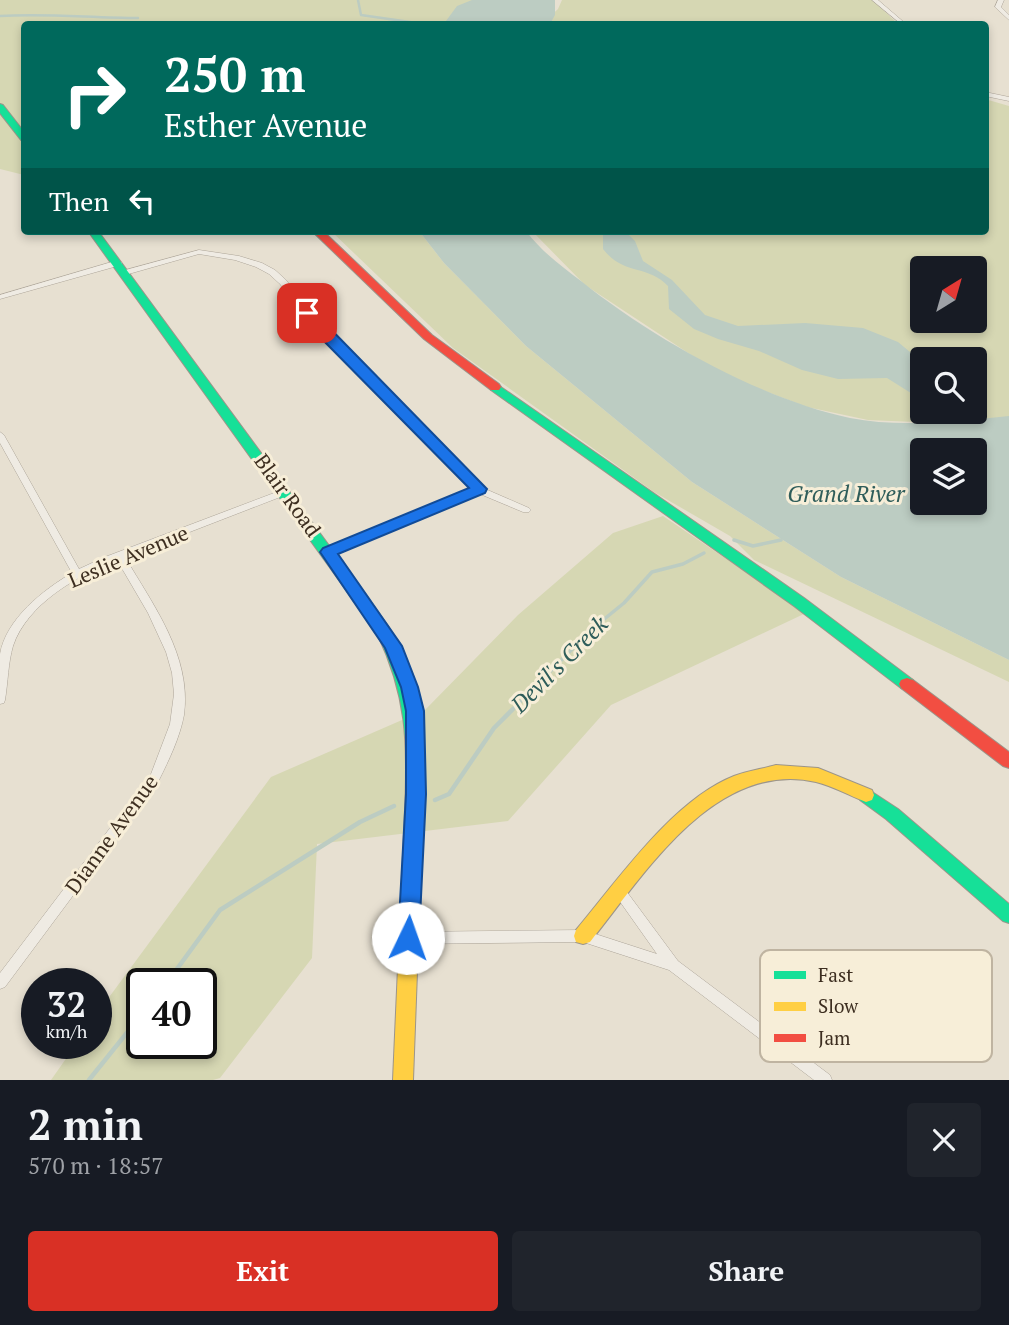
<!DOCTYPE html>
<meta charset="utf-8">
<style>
body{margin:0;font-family:"PT Serif",serif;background:#20242c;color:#f1f3f6;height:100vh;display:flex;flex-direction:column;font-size:26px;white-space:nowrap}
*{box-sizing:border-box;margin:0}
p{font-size:23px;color:#9ea1a6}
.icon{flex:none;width:38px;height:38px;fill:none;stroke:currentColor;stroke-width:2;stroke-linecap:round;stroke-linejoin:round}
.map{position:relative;height:1080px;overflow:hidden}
.panel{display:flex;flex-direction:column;background:#171b24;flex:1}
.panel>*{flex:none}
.banner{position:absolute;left:21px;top:21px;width:968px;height:214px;border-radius:7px;box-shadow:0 4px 10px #0003;background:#00695c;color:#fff;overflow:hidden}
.needle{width:46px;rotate:37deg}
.tools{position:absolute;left:910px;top:256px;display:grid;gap:14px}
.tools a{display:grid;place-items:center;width:77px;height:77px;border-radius:7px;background:#171b24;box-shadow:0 4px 10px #0003;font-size:35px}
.speed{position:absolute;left:21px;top:968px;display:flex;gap:14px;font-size:35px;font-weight:700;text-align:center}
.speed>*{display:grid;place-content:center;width:91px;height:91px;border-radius:50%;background:#171b24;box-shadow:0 4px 10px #0003;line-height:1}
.speed small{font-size:18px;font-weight:400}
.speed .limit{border:4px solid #111;border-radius:10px;background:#fff;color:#111}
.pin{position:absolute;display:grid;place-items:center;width:60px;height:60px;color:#fff;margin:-30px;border-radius:14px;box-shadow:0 4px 10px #0006}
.me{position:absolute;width:77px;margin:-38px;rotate:3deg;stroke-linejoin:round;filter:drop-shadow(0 0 5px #0008)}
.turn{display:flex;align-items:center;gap:24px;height:147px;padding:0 28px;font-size:32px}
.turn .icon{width:91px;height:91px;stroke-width:2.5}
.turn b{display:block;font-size:49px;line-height:60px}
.then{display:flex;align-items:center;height:66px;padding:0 28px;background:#0003;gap:14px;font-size:26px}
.round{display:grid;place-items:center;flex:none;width:74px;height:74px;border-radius:7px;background:#20242c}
.summary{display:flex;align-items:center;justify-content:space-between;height:119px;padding:0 28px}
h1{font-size:42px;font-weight:800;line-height:52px}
.button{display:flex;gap:14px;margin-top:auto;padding:14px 28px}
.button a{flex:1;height:80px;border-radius:7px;background:#d93025;color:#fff;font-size:28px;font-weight:800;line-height:80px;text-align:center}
.button a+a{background:#20242c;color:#f1f3f6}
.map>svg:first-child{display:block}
.green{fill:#d6d7b3;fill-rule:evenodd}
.water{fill:#bcccc2;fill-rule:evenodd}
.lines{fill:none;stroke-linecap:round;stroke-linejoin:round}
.stream-far2{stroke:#bcccc2;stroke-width:2.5}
.stream-far1{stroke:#bcccc2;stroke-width:3.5}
.stream{stroke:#bcccc2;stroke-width:4.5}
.street-casing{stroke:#ada599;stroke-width:1}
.fast-casing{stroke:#9c958a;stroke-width:2}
.slow-casing{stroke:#9c958a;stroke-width:2}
.jam-casing{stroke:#9c958a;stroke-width:2}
.street{fill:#efebe3;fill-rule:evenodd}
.fast{fill:#16e098;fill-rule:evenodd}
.slow{fill:#ffcf43;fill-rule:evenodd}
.jam{fill:#f24e42;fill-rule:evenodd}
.route{fill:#1a73e8;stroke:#114b97;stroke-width:2}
.labels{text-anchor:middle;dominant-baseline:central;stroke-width:6;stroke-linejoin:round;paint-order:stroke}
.street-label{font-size:21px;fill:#3d2e20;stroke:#f7eed8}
.water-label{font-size:23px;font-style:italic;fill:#2f5d5a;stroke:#f7eed8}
.key{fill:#f7eed8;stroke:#bfb4a1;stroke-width:2}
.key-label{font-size:19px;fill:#3d2e20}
</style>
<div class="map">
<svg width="1009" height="1080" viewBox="0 0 1009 1080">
<rect width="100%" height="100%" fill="#e7e0d1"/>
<g class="green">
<polygon points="0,0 479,0 453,24 24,24 24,175 0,169"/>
<polygon points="562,0 873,0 898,24 542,24 558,9"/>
<path d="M 985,99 L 1009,106 L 1009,426 L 868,420 L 807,407 L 720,374 L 585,285 L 532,231 L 985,231 ZM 922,268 L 975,268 L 975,320 L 922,320 ZM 922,359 L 975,359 L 975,411 L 922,411 Z"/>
<polygon points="331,231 419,231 444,263 526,346 692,482 841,577 1009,660 1009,682 754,560 730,536 654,492 453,348"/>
<path d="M 663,516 L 806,613 L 611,705 L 508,821 L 317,844 L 312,958 L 220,1078 L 213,1080 L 51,1080 L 77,1043 L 96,1043 L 96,1015 L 271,777 L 425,710 L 518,615 L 613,533 ZM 142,984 L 201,984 L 201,1043 L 142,1043 Z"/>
</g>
<g class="water">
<polygon points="472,0 555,0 555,15 550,24 438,24 446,21 457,6"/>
<path d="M 419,231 L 526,231 C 541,251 561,266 581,281 C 652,338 760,399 850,418 C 900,428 959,421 1009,416 L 1009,660 L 841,577 L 692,482 L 526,346 L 444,263 ZM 922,450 L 975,450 L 975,502 L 922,502 Z"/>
<path d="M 603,231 L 625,231 L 635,241 L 643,261 L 672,280 L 705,315 L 738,326 L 805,323 L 863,328 L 898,342 L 922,362 L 922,400 L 887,378 L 838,379 L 802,370 L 759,351 L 718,339 L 694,329 L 669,309 L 668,286 C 647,264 624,276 603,249 Z"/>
</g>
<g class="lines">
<g class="stream-far2">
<polyline points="358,0 361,15 410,22"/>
<path d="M 0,16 C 46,13 92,18 138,18"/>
</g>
<g class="stream-far1">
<polyline points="734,540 753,546 781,540"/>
<polyline points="511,711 592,629 624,603 652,572 683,564 704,553"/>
</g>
<g class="stream">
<polyline points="435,800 449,794 494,728 513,709"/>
<polyline points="166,984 220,910 360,822 394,806"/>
<polyline points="89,1080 142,1014"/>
</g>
<g class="street-casing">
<g id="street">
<polygon points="872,0 878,0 906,24 901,24"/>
<polygon points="998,0 1004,0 1001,7 1009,15 1009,20 995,7"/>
<polygon points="985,92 1009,97 1009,101 985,96"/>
<polygon points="199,250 239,256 262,263 275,270 286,280 323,327 483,488 529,508 531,510 529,512 523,512 480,494 331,554 325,554 323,552 325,550 474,489 317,331 280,284 269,274 256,267 235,260 199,254 125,275 121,273 122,271"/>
<polygon points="115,261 118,261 122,263 121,265 0,299 0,295"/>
<path d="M 0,432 L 4,435 L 79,569 L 105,557 L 282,490 L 285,489 L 290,492 L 288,494 L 125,557 C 153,605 192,656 184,715 C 180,737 169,760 159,780 L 5,987 L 0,989 L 0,973 L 151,774 L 170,724 L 174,694 L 172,673 L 166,652 L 148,613 L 117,560 C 78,575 27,604 13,646 C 8,663 8,682 5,700 L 4,703 L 0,704 C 0,688 0,670 0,654 C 6,619 43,590 72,573 L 0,443 Z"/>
<polygon points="620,886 624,888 678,961 830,1075 832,1080 814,1080 669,970 583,942 408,944 404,942 402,938 404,934 408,932 583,930 657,954 616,896 614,892 616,888"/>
</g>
</g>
<g class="fast-casing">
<g id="fast">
<polygon points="0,104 3,105 24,132 24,141 21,140 0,113"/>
<path d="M 88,231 L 98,231 L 388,626 C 422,688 425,741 423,810 L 420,815 L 414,817 L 408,815 L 405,810 C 408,742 407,696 377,633 Z"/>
<polygon points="495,383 804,598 913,680 915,684 913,688 907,690 901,688 794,606 491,390 489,387 491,384"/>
<polygon points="866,788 898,809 1009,904 1009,923 1003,921 886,819 860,800 858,795 860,790"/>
</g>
</g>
<g class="slow-casing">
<g id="slow">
<path d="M 776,765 L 818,768 L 872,790 L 874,795 L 872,800 L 866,802 C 850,796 833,786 816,782 C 715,759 644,875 590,942 L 583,944 L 576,942 L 574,936 L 576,930 C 618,880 673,800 734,776 C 747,771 762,769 776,765 Z"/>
<polygon points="414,803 420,805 423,810 413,1080 393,1080 405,810 408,805"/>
</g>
</g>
<g class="jam-casing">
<g id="jam">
<polygon points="312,231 323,231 432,335 499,384 501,387 499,390 491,390 424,339"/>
<polygon points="907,678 913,680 1009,752 1009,768 1003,766 901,688 899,684 901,680"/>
</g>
</g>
<use href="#street" class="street"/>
<use href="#fast" class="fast"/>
<use href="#slow" class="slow"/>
<use href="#jam" class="jam"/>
</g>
<polygon class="route" points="307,309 312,310 487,489 485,493 338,554 402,646 418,687 424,711 426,794 419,938 416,945 408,948 401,945 398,938 406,794 406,711 401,687 385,648 320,552 323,548 469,488 315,332 301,313"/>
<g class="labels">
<g class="street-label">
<text transform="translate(288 495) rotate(54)">Blair Road</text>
<text transform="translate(128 556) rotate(-23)">Leslie Avenue</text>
<text transform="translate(111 834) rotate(-54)">Dianne Avenue</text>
</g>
<g class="water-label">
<text x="846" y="493">Grand River</text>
<text transform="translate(559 664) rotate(-45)">Devil's Creek</text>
</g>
</g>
<rect x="760" y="950" width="232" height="112" rx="10" class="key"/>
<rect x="774" y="971" width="32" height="8" fill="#16e098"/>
<rect x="774" y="1002" width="32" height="9" fill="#ffcf43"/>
<rect x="774" y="1034" width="32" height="8" fill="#f24e42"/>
<g class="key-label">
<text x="818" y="982">Fast</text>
<text x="818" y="1013">Slow</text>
<text x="818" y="1045">Jam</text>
</g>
</svg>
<div class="tools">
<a><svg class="needle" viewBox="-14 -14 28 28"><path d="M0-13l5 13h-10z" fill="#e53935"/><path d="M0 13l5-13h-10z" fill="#9ea1a6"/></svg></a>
<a><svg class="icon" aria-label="search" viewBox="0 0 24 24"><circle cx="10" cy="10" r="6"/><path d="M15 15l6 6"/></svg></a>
<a><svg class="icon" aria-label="layers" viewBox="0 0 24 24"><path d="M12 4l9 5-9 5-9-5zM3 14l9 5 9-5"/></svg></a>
</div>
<div class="speed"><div>32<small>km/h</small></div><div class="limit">40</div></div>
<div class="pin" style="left:307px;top:313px;background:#d93025"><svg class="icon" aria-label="arrive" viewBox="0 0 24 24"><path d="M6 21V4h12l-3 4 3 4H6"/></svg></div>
<svg class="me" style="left:408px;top:938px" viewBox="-20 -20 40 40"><circle r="19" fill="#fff"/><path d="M0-13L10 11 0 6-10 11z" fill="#1a73e8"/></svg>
<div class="banner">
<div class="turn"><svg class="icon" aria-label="right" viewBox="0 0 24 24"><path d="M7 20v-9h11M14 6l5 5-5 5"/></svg><div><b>250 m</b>Esther Avenue</div></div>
<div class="then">Then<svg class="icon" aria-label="left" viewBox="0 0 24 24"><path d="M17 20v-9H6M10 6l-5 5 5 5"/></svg></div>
</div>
</div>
<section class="panel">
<div class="summary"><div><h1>2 min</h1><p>570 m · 18:57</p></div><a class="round"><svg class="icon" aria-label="close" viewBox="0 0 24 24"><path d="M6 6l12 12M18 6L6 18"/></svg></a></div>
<div class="button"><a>Exit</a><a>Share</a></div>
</section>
